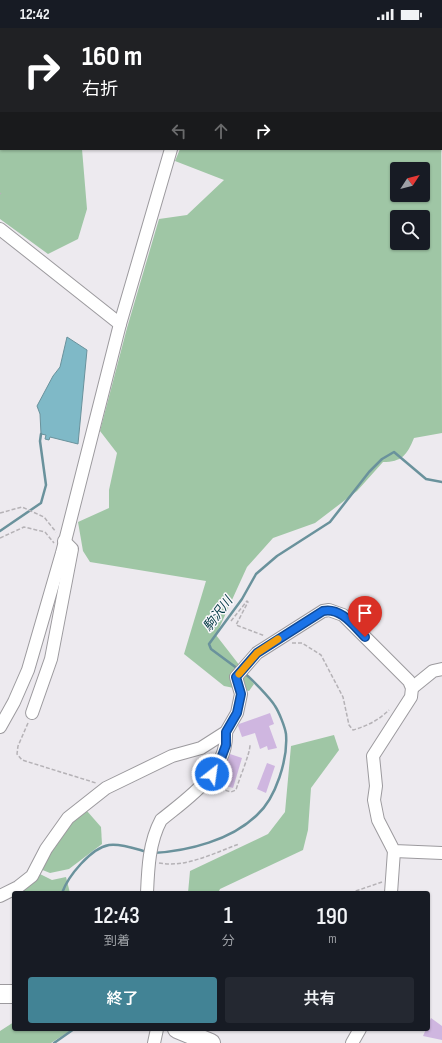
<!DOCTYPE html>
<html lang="ja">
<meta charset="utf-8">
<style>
body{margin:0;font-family:"Sofia Sans Condensed","Noto Sans JP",sans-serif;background:#242831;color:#f1f3f6;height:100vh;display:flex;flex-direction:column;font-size:15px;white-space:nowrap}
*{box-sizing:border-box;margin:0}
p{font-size:13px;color:#9ea1a6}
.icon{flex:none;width:22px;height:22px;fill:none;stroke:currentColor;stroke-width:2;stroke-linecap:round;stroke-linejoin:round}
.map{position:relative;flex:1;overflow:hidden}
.panel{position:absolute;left:12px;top:863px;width:418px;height:140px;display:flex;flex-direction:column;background:#171b24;border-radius:4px;box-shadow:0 1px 3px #0004}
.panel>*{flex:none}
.guide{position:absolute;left:0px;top:0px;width:442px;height:122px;box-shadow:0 1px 3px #0004;background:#202124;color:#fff;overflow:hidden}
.needle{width:26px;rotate:54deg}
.controls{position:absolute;left:390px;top:134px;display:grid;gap:8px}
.controls a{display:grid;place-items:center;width:40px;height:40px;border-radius:4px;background:#171b24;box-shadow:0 1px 3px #0004;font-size:20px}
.pin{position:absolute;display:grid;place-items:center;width:34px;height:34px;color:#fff;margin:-41px -17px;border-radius:50% 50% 50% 0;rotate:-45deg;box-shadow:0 0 4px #0007}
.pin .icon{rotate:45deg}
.me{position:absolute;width:44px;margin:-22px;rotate:30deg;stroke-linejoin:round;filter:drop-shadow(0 0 3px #0008)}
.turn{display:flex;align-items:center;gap:14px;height:84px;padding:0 16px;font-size:18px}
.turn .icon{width:52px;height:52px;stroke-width:2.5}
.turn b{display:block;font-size:28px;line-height:34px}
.lanes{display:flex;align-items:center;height:38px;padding:0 16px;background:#0003;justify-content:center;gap:20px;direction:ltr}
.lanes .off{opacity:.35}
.eta{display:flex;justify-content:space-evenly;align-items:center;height:68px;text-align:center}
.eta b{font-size:24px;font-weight:600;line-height:28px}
.button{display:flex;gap:8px;margin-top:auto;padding:8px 16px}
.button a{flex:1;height:46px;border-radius:4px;background:#428395;color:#fff;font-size:16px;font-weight:600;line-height:46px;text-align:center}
.button a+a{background:#242831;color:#f1f3f6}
.status{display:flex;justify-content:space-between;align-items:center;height:28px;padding:0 20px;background:#171b24;direction:ltr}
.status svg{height:11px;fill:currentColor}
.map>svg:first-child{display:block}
.forest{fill:#9fc6a5;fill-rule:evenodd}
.water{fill:#7fb9c7;stroke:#6a929c}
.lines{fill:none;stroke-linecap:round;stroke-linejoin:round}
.stream{stroke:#6a929c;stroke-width:2.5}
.building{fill:#cfb6e0}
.minor-casing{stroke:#9c9a9e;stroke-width:14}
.highway-casing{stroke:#9c9a9e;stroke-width:20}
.path{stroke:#b5b2b6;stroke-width:1.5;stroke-dasharray:4 2;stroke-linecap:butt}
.minor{stroke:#fff;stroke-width:12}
.highway{stroke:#fff;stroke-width:18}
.route-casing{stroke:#114b97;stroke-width:10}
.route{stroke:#1a73e8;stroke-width:7}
.slow{stroke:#f59e0b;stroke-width:7}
.labels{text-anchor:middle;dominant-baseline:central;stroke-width:3;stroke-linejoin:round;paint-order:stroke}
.water-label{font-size:13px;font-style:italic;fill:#003842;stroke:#fbf8fd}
</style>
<div class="status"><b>12:42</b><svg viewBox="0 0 49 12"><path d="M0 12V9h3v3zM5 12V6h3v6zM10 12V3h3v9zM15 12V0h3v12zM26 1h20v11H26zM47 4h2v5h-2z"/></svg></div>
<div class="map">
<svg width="442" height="1015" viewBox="0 0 442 1015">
<rect width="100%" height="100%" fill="#edeaef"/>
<g class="forest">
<polygon points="0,0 55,1 1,1 1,121 82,121 87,181 78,211 48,226 0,191"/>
<path d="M 441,8 L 442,405 L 414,410 C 407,427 402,434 383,434 L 357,463 L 315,495 L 273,510 L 247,539 L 216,607 L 254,656 L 249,663 L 224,658 L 184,626 L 206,553 L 90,534 L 83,523 L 78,494 L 109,480 L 109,462 L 117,425 L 100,403 L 127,300 L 159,191 L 187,187 L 224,152 L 175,133 L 180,121 L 441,121 ZM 397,141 L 423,141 L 423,167 L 397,167 ZM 397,189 L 423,189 L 423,215 L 397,215 Z"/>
<polygon points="334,707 339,722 311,760 308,802 303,822 220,861 218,865 188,865 190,843 268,806 285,784 291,718"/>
<polygon points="87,783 101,799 102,816 69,841 50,845 40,841 42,832 80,784"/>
<polygon points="38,845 52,852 66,849 70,865 16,865"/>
<polygon points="14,994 14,1001 73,1001 51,1015 0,1015 0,1003"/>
</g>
<polygon class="water" points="67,309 87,322 78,416 50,409 49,412 45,411 46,407 41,406 40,386 37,378 53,348 60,339"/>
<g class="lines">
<g class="stream">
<polyline points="0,503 41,475 46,457 40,413 41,406"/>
<polyline points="238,641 211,621 209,616 242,571 256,546 277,528 330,494 369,444 382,431 394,424 426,451 442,454"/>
<path d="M 153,825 C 189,823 231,812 257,787 C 276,770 288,731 286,706 C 285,699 279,684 275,678 C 271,671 250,649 244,645"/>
<path d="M 62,865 C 68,848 91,820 109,817 C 120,815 136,821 147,824"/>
<polyline points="54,1015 74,1001"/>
</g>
</g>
<g class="building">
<polygon points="270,685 274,696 269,698 277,720 268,722 267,718 260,721 255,705 242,709 238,698 239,696"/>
<polygon points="230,726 242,730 233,760 220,756"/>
<polygon points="267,735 275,738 266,765 257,761"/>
<polygon points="431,990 442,998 442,1012 423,1008"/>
</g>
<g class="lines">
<g class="minor-casing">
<g id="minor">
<polyline points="152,0 152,1"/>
<polyline points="290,1 291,0"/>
<polyline points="0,201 120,296"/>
<polyline points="412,660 433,643 442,641"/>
<polyline points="32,685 51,631 72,521 64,513"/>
<polyline points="0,699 14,674 28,642 62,525 120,296 171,121"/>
<path d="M 147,865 C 148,841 149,814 161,792 C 189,769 228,744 226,704"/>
<polyline points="391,865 394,823"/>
<polyline points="0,868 18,859 32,848 46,821 68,790 106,760 172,728 201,720 226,704 237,685 241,666 236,649 257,625 323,583 329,582 343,587 409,653 412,660 411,669 373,728 376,758 374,772 378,792 394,823 442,825"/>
<polyline points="154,1015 157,1001"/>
<polyline points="352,1015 360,1001"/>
</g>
</g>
<g class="highway-casing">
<g id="highway">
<polyline points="0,966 14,966"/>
<polyline points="177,1001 211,1015"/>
</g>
</g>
<g class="path">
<polyline points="417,1 418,0"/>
<polyline points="0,165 1,166"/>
<polyline points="0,485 22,479 44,489 56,504"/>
<polyline points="0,510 24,499 45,504 54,515"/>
<polyline points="231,593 247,573 248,574 236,597 265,608"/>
<path d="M 292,615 L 302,615 L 321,627 L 343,669 L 349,697 L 353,702 C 367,698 379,692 389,682"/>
<polyline points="28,695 18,718 17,726 22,732 96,755"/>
<path d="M 214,759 L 231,764 L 236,762 C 239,751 250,726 250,717"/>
<path d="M 159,835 C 186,840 214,825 239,816"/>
<polyline points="350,865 382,854"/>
</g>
<use href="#minor" class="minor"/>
<use href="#highway" class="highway"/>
</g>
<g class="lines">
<g class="route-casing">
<path id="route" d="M 212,746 L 219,736 L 226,717 L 226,704 L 237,685 L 241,666 L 236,649 L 257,625 L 323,583 C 341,579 354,598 365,609"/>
</g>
<use href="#route" class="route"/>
<polyline class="slow" points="239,646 257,625 278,611"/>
</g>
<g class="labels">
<g class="water-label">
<text transform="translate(218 586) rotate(-53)">駒沢川</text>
</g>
</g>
</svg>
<div class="controls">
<a><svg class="needle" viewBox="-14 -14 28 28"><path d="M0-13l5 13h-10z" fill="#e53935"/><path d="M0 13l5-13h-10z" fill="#9ea1a6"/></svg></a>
<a><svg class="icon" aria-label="search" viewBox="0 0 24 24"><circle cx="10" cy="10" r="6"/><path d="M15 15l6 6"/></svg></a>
</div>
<div class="pin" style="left:365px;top:609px;background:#d93025"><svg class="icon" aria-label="arrive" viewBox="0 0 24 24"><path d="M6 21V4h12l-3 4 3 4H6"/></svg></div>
<svg class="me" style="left:212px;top:746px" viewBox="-20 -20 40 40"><circle r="17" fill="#1a73e8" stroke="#fff" stroke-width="3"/><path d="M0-11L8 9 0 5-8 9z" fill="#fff"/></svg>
<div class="guide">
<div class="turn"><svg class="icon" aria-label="right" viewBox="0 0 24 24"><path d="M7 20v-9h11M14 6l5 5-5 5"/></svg><div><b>160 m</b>右折</div></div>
<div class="lanes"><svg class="icon off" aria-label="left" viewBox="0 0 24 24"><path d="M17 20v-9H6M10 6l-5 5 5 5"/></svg><svg class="icon off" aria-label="ahead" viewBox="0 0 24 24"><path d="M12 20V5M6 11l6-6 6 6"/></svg><svg class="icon" aria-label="right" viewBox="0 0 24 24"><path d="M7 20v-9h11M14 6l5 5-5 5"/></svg></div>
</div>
<section class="panel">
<div class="eta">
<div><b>12:43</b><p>到着</p></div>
<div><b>1</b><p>分</p></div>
<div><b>190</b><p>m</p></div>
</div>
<div class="button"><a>終了</a><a>共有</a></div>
</section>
</div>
